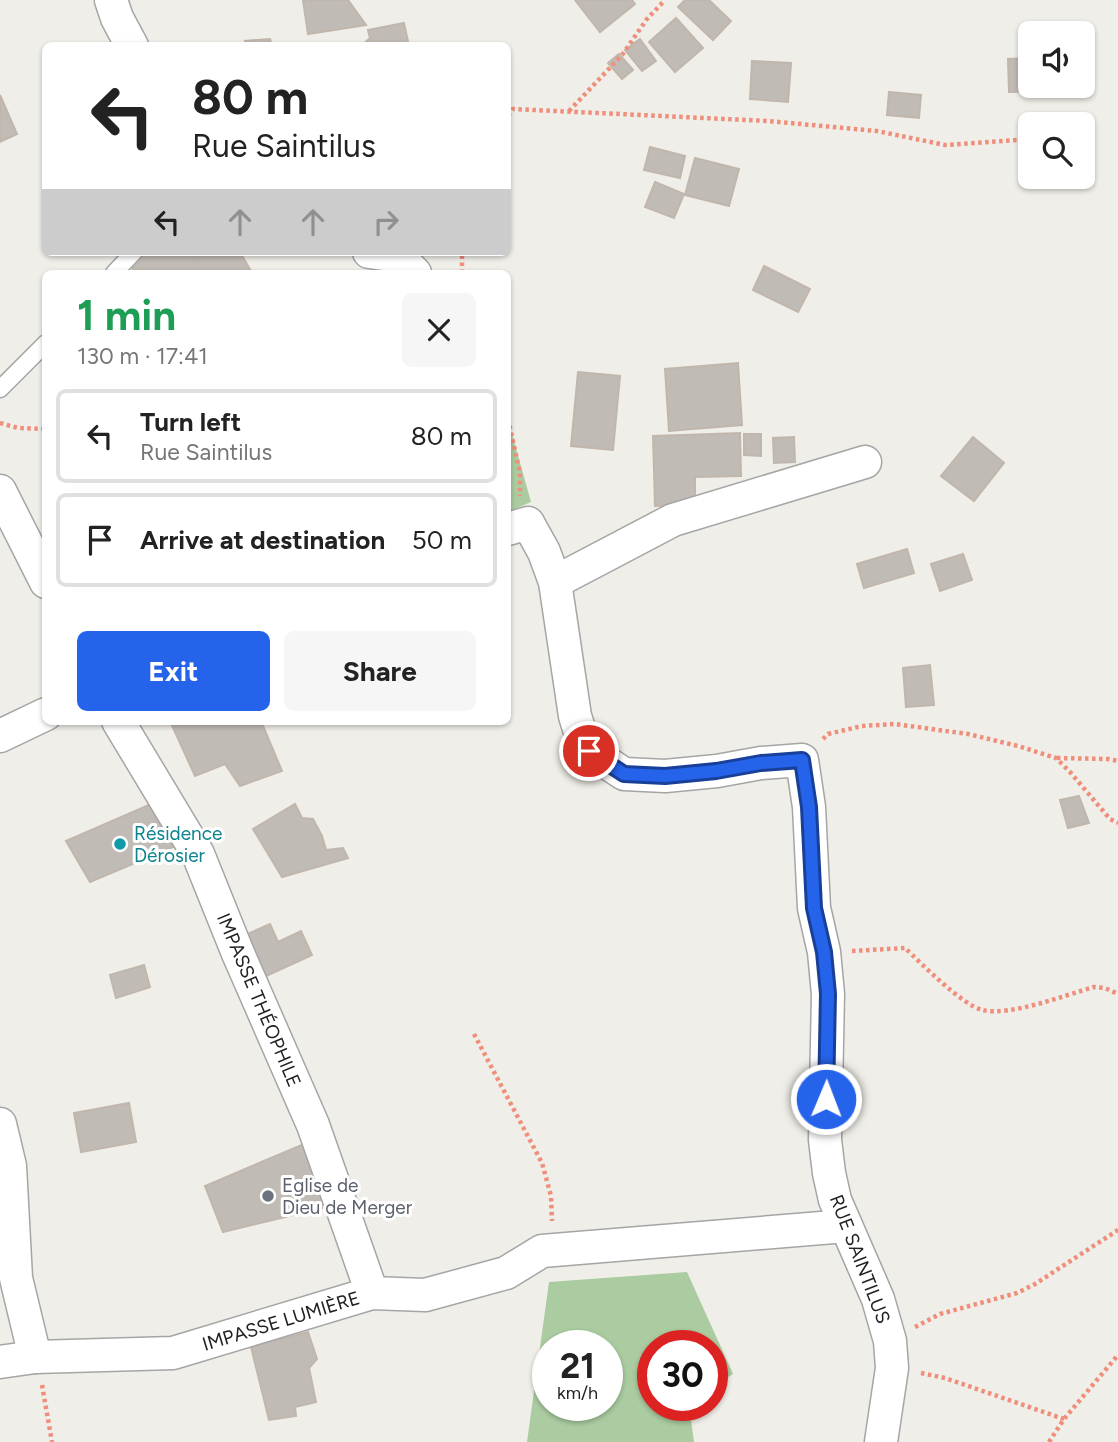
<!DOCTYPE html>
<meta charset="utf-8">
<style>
body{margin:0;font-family:Figtree,sans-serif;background:#f6f6f6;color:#222;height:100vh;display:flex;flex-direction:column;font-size:26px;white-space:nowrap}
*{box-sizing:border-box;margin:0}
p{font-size:23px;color:#767676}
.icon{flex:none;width:38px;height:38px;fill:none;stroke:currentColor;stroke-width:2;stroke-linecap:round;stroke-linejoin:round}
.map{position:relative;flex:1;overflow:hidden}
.drawer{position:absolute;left:42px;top:270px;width:469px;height:455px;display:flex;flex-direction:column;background:#fff;border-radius:10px;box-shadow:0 2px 5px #0004}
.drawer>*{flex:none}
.hud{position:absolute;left:42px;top:42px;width:469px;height:214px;border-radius:10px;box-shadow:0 2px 5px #0004;background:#fff;color:#222;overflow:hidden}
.buttons{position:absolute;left:1018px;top:21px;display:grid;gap:14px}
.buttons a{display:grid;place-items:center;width:77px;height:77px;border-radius:10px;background:#fff;box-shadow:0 2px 5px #0004;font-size:35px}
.speed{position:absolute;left:532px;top:1330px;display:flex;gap:14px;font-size:35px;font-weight:700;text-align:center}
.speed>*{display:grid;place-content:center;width:91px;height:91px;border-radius:50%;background:#fff;box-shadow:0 2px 5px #0004;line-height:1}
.speed small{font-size:18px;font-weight:400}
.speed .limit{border:10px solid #d22;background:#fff;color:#111}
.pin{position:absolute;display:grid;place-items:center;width:60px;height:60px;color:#fff;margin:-30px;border:4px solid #fff;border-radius:50%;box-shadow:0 2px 7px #0007}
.me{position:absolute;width:77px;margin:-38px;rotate:1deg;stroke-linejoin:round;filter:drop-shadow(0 0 5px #0008)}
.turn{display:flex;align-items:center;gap:24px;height:147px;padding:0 35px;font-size:32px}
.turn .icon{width:91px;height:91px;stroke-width:2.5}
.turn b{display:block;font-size:49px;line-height:60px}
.lanes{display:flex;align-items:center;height:66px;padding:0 35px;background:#0003;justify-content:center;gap:35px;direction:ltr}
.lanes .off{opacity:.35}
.round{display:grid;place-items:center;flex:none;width:74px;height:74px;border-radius:10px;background:#f6f6f6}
.summary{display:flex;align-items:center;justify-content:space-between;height:119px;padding:0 35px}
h1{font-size:42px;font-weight:700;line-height:52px;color:#1e9e55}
.button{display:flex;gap:14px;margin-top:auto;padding:14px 35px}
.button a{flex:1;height:80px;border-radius:10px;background:#2563eb;color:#fff;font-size:28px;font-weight:700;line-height:80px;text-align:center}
.button a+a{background:#f6f6f6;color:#222}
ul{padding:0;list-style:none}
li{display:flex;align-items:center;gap:21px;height:94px;margin:0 14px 10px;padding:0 21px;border:4px solid #e0e0e0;border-radius:10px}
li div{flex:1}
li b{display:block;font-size:26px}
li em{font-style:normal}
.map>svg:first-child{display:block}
.forest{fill:#aacca0;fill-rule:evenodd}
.building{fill:#c1bbb5;stroke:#c1b6ac;stroke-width:2}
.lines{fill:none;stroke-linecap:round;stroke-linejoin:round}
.lane-casing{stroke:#a5a5a5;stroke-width:19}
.street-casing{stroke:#a5a5a5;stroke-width:35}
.path{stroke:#ef8e7a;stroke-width:4.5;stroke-dasharray:3.5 3.5;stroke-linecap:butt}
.lane{stroke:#fff;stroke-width:16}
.street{stroke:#fff;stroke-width:32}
.route-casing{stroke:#184099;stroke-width:18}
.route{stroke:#2563eb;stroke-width:12}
.culture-dot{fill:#0f9aa8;stroke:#fff;stroke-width:2.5}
.worship-dot{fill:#6b7280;stroke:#fff;stroke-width:2.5}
.labels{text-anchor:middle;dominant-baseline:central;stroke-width:6;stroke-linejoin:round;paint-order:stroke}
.culture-label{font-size:19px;fill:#0d838f;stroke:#fff;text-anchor:start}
.street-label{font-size:19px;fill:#212121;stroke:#fff}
.worship-label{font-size:19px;fill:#5b616d;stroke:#fff;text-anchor:start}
</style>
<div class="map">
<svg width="1118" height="1442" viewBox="0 0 1118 1442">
<rect width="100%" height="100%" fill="#f0eee8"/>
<g class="forest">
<polygon points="508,420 531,502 508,512"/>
<path d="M 687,1272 L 733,1374 L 712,1387 L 712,1346 L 653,1346 L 653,1405 L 689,1405 L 694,1442 L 527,1442 L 549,1282 ZM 548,1346 L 607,1346 L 607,1405 L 548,1405 Z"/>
</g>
<g class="building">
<polygon points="303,0 348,0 366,25 308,34"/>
<polygon points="575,0 632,0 635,4 600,32"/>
<polygon points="685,0 709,0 731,21 713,40 678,7"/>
<polygon points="676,18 703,48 675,72 649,42"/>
<polygon points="404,23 409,46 361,46 370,38 368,30"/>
<polygon points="270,39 272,46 246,46 245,41"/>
<polygon points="640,39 656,61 642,71 625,50"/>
<polygon points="619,54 633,70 622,79 608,63"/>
<polygon points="1031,58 1031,86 1061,86 1061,90 1009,92 1008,59"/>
<polygon points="752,61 791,63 788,102 750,99"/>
<polygon points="889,92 921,95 919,118 887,115"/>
<polygon points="0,95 17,134 0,142"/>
<polygon points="650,147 685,156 680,178 644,170"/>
<polygon points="695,158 739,169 729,206 685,195"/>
<polygon points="655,182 684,194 674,218 645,207"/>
<polygon points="148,252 193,252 195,256 202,252 240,252 252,273 135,273 129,262"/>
<polygon points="764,266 810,289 798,312 753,290"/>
<polygon points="738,363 742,425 669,431 665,369"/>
<polygon points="578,372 620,376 613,450 571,446"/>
<polygon points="740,433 741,476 695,477 695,505 655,506 653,436"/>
<polygon points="744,434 761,434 761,456 744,455"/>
<polygon points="794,437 795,462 774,463 773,438"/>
<polygon points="973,437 1004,463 974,501 941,476"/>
<polygon points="907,549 914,573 864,588 857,564"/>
<polygon points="963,554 972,580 940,591 931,564"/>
<polygon points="930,665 934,705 906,707 903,668"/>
<polygon points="170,721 261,721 282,771 240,786 225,764 195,776"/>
<polygon points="1079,796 1089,823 1068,828 1060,800"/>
<polygon points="151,804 173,847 90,882 66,841"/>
<polygon points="295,804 302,818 313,819 322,836 326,850 343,848 348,858 282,877 253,829"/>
<polygon points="270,924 278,942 301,931 312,955 262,978 243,936"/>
<polygon points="144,965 150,987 116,998 110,975"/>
<polygon points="129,1103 136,1142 81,1152 74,1113"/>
<polygon points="311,1141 331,1206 223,1232 205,1186"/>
<polygon points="308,1332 317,1359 309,1368 316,1402 295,1407 296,1416 269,1420 251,1347"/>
</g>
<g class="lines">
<g class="lane-casing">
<g id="lane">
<polyline points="114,273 134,252"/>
<polyline points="0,389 46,343"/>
</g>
</g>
<g class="street-casing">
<g id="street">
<polyline points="111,0 117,18 132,46"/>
<polyline points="369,252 398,256 415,273"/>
<polyline points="0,491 46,582"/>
<polyline points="508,529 528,523 544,552 555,582 575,716 581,735 589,751 624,774 665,776 717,771 761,763 802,760 809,807 814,908 824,952 828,994 825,1140 829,1173 835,1200 878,1299 890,1341 892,1368 881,1442"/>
<polyline points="555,582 673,520 865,462"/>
<polyline points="118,721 198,854 237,951 313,1125 372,1293"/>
<polyline points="0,736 46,714"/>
<polyline points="0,1124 10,1166 16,1278 35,1357"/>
<polyline points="0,1362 35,1357 173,1353 372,1293 425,1295 506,1273 542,1251 846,1226"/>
</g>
</g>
<g class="path">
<polyline points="569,111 622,55 647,19 665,0"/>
<polyline points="508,116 513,109 768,121 877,131 945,145 1031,139"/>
<polyline points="462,273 462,252"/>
<polyline points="508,419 520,473 520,496"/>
<polyline points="0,423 18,428 46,429"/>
<polyline points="823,739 828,734 862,726 895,724 968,734 1018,746 1056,758 1070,772 1110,819 1118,823"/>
<polyline points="1057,758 1108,759 1118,761"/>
<path d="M 852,951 L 905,948 C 922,964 961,1004 982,1010 C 1009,1017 1065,995 1094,987 L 1105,988 L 1118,994"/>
<polyline points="474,1034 542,1163 551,1196 552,1221"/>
<polyline points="915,1327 940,1314 1017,1293 1035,1284 1118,1230"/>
<polyline points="921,1373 945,1378 1064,1419"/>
<polyline points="42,1385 52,1442"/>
<polyline points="1049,1442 1064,1419 1118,1355"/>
</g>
<use href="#lane" class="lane"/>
<use href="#street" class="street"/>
</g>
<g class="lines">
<g class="route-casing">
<polyline id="route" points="589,751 624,774 665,776 716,771 761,763 802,760 809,807 814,908 824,952 828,994 826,1099"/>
</g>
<use href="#route" class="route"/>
</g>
<circle class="culture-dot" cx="120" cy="844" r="7"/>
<circle class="worship-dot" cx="268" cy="1196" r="7"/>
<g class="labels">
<g class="culture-label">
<text x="134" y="833">Résidence<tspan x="134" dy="22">Dérosier</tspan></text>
</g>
<g class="street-label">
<text transform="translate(259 1000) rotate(67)">IMPASSE THÉOPHILE</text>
<text transform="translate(860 1259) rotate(69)">RUE SAINTILUS</text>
<text transform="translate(281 1321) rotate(-17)">IMPASSE LUMIÈRE</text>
</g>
<g class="worship-label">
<text x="282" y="1185">Eglise de<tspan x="282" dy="22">Dieu de Merger</tspan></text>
</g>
</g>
</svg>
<div class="buttons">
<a><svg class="icon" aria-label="sound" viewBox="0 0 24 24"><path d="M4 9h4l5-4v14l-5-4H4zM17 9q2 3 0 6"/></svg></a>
<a><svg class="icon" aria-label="search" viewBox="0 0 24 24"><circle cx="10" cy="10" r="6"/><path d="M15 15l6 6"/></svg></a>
</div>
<div class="speed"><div>21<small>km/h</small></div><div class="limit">30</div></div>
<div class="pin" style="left:589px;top:751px;background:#d93025"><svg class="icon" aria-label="arrive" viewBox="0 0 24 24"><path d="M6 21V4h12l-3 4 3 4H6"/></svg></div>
<svg class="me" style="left:826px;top:1099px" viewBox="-20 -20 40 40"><circle r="17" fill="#2563eb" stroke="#fff" stroke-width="3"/><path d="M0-11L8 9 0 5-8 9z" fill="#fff"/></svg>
<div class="hud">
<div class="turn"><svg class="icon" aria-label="left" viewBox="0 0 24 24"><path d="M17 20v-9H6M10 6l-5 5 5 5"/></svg><div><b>80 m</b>Rue Saintilus</div></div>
<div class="lanes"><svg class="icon" aria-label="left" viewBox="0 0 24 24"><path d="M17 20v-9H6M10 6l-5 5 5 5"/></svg><svg class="icon off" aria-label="ahead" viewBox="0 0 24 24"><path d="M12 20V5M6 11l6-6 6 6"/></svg><svg class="icon off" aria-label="ahead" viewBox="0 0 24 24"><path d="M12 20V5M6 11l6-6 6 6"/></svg><svg class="icon off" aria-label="right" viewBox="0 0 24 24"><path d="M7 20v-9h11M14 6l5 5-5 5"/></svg></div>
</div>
<section class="drawer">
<div class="summary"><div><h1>1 min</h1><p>130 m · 17:41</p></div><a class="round"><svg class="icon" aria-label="close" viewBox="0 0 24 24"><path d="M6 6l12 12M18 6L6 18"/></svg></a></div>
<ul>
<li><svg class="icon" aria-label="left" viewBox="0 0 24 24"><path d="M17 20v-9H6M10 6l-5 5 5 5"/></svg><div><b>Turn left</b><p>Rue Saintilus</p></div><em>80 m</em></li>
<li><svg class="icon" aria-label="arrive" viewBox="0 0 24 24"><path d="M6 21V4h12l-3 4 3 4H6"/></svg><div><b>Arrive at destination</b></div><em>50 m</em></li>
</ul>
<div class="button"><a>Exit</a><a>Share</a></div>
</section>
</div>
